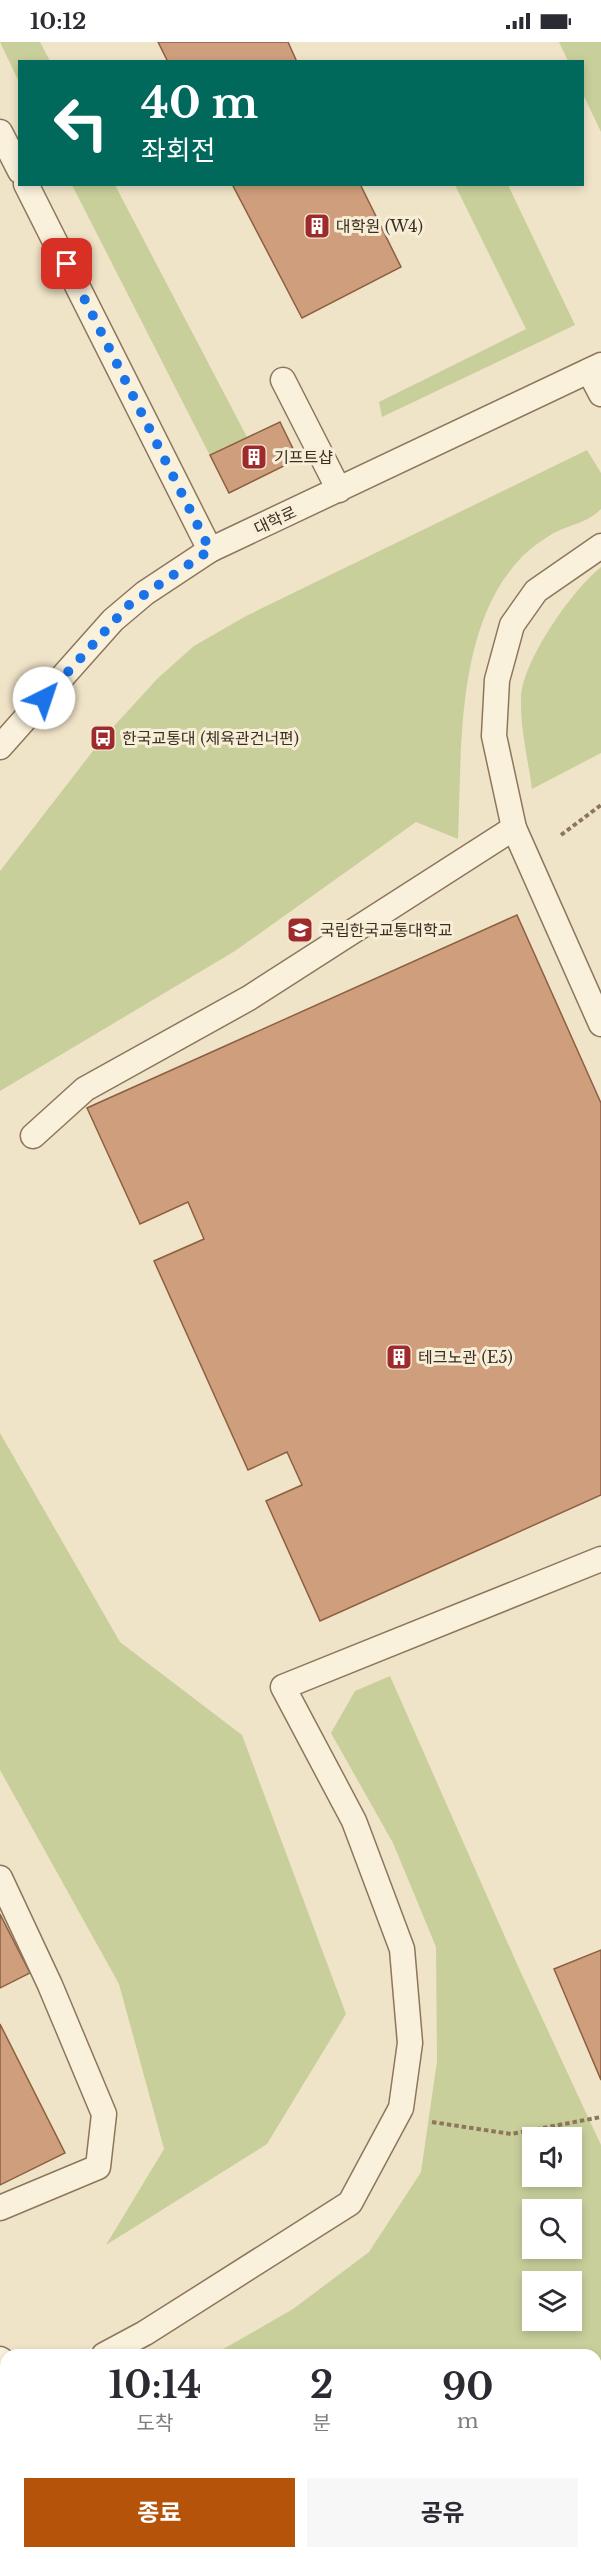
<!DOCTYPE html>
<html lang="ko">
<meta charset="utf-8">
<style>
body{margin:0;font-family:"Libre Baskerville","Noto Sans KR",serif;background:#f7f7f7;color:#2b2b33;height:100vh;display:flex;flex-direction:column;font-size:22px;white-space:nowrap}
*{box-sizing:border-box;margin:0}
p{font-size:20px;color:#7c7c81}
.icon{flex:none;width:33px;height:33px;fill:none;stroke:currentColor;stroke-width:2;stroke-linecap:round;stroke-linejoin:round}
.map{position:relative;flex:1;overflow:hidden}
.sheet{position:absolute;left:0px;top:2307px;width:602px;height:210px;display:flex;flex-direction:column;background:#fff;border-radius:18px 18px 0 0;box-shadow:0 3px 9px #0003}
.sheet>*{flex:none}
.guide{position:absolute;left:18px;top:18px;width:566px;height:126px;border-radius:0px;box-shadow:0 3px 9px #0003;background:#00695c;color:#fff;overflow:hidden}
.controls{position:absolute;left:522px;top:2085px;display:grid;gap:12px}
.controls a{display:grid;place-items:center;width:60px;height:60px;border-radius:0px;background:#fff;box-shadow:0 3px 9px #0003;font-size:30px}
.pin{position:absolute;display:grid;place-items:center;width:51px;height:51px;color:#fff;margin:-26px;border-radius:12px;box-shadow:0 3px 9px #0006}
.me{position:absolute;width:66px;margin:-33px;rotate:41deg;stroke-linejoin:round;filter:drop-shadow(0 0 4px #0008)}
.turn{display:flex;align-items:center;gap:21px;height:126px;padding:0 24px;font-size:27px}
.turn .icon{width:78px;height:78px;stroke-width:2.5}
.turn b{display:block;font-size:42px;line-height:51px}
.eta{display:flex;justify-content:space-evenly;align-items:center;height:102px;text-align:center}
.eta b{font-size:36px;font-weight:700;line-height:42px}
.button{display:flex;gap:12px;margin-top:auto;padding:12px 24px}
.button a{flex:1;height:69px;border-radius:0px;background:#b45309;color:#fff;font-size:24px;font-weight:700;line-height:69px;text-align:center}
.button a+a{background:#f7f7f7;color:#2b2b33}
.status{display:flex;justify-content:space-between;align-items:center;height:42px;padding:0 30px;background:#fff;direction:ltr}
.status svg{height:16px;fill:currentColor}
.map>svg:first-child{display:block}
.green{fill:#c9cf9b;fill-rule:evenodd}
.building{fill:#cf9f7d;stroke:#8d5f41;stroke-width:1.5}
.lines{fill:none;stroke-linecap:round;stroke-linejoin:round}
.lane-casing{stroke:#8d765c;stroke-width:27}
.path{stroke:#8d765c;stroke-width:4;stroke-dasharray:4.5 3;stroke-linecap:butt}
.lane{stroke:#faf1dc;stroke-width:24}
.route{stroke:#1a73e8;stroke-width:10;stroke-dasharray:0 18}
.labels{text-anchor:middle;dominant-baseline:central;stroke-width:6;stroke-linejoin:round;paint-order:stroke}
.poi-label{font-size:16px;fill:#3d2e20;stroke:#f7eed8;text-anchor:start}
.street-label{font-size:16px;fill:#3d2e20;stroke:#f7eed8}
</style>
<div class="status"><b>10:12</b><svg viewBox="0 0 49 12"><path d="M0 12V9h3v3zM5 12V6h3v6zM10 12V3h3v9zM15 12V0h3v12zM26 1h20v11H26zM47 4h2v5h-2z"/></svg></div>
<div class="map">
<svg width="601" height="2517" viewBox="0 0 601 2517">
<rect width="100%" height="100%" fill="#f0e4c8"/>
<g class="green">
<polygon points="0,0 40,0 50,19 20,20 19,40"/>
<polygon points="559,0 601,0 601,90 582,50 582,20 568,19"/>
<polygon points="72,143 115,143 247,395 280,380 298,417 229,451"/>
<polygon points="455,143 508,143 575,283 382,375 379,360 526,287"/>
<path d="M 587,408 L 601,431 L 601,467 C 588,481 568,483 552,492 C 542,498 528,508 520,517 C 455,586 462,709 458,797 L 416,780 L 235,909 L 0,1049 L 0,829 L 103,696 L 158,636 L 194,604 L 246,574 Z"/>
<path d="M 601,525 L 601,711 L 532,747 C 528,717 520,686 521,656 C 522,619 573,547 601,525 Z"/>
<polygon points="0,1391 120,1600 242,1693 346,1972 267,2102 106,2203 164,2107 119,1942 0,1728"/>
<path d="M 390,1634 L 517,1922 L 601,2103 L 601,2517 L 168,2517 L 164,2511 L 596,2511 L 596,2313 L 213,2313 L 293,2267 L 369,2210 L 421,2130 L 437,2019 L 436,1905 L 393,1801 L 331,1691 L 355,1649 ZM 532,2096 L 572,2096 L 572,2134 L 532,2134 ZM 532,2168 L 572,2168 L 572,2206 L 532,2206 ZM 532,2240 L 572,2240 L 572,2278 L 532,2278 Z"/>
</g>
<g class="building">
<polygon points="158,0 288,0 297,20 168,20"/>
<polygon points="232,142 360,142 401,225 302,276"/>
<polygon points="280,380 298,417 229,451 210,413"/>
<polygon points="517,873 601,1061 601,1453 320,1579 266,1459 302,1443 287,1410 248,1428 154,1219 204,1197 188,1160 140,1182 87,1066"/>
<polygon points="0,1872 30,1931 0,1946"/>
<polygon points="601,1908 601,2038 554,1927"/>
<polygon points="0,1982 65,2111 0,2143"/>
</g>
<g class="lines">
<g class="lane-casing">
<g id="lane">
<polyline points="0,90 20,129"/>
<polyline points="26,142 210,508"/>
<polyline points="589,329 601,352"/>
<polyline points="283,338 339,448"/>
<polyline points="601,504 536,549 512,583 497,638 494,694 514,786 601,982"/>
<polyline points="0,705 113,578 145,551 210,508 601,323"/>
<polyline points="33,1094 85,1047 249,956 514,786"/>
<polyline points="0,1836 50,1943 104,2072 98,2125 0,2166"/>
<polyline points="104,2313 145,2291 350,2161 401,2066 410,2001 402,1907 354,1779 283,1645 601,1517"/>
<polyline points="0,2317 6,2321"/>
</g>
</g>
<g class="path">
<polyline points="561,793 601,763"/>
<polyline points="432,2080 511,2092 601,2075"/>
<polyline points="106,2511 107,2517"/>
</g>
<use href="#lane" class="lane"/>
</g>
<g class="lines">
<polyline class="route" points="44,656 129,563 210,508 67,222"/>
</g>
<defs>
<g id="building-square" transform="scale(1.35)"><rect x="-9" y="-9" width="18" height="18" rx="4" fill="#9e2a2b" stroke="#f7eed8"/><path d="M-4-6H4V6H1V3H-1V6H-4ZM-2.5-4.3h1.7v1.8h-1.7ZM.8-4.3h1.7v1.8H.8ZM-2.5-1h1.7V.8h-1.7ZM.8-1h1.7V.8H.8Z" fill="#fff"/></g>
<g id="bus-square" transform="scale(1.35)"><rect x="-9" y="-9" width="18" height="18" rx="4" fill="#9e2a2b" stroke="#f7eed8"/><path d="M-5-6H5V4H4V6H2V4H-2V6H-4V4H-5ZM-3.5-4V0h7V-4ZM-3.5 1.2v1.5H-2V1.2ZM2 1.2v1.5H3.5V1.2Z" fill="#fff"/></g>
<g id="university-square" transform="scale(1.35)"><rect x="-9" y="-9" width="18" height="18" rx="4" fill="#9e2a2b" stroke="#f7eed8"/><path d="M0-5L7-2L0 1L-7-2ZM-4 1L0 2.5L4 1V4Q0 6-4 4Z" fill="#fff"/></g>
</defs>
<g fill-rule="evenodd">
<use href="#building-square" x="317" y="184"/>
<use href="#building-square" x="254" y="415"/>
<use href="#bus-square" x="103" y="696"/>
<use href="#university-square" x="300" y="888"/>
<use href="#building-square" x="399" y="1315"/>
</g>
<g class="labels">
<g class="poi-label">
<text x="336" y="184">대학원 (W4)</text>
<text x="274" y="415">기프트샵</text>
<text x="122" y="696">한국교통대 (체육관건너편)</text>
<text x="320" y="888">국립한국교통대학교</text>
<text x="418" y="1315">테크노관 (E5)</text>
</g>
<g class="street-label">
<text transform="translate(275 478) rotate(-25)">대학로</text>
</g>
</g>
</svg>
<div class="controls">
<a><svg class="icon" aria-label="sound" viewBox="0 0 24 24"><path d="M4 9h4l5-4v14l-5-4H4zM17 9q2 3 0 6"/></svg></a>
<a><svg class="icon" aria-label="search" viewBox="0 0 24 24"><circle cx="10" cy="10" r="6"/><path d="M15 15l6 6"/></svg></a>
<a><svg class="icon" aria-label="layers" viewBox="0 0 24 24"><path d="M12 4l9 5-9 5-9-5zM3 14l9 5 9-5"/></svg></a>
</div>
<div class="pin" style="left:67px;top:222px;background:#d93025"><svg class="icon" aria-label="arrive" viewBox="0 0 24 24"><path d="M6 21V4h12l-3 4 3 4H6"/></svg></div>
<svg class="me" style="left:44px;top:656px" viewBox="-20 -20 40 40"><circle r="19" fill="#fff"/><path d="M0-13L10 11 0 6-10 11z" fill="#1a73e8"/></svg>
<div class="guide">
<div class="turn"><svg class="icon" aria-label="left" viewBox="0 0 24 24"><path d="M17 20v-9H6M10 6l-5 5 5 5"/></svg><div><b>40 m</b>좌회전</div></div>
</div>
<section class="sheet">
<div class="eta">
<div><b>10:14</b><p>도착</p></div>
<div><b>2</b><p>분</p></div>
<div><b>90</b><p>m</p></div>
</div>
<div class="button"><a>종료</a><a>공유</a></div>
</section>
</div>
